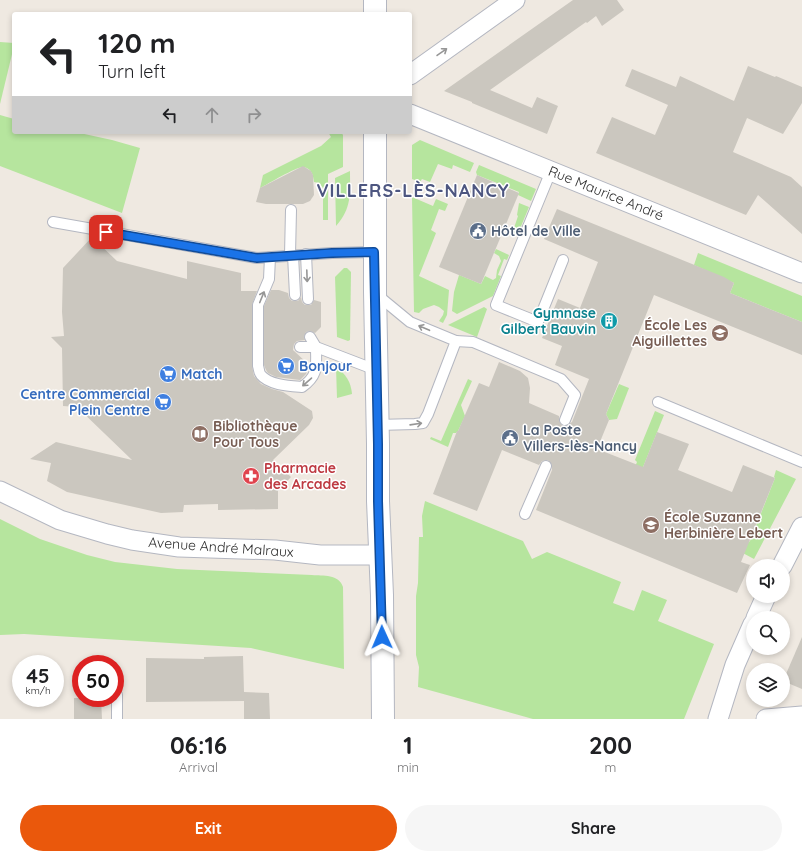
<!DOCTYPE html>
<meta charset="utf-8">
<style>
body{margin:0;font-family:Quicksand,sans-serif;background:#f6f6f6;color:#202124;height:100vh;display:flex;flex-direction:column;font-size:15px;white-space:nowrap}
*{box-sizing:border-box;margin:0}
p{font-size:13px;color:#757577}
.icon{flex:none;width:22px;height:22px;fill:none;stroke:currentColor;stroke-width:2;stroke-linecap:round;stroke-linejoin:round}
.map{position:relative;height:719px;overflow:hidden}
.panel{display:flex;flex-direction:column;background:#fff;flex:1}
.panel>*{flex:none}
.guide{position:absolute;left:12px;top:12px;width:400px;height:122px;border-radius:4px;box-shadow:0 2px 6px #0003;background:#fff;color:#202124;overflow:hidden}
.tools{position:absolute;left:746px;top:559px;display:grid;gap:8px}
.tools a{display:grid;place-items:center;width:44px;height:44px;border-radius:50%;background:#fff;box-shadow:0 2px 6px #0003;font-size:20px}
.speed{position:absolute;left:12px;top:655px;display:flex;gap:8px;font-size:20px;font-weight:700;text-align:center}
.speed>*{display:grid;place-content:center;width:52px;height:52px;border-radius:50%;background:#fff;box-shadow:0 2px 6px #0003;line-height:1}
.speed small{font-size:10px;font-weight:400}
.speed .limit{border:6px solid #d22;background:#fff;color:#111}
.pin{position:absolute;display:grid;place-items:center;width:34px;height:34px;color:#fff;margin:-17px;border-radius:8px;box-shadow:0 2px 6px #0006}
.me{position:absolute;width:44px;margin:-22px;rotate:359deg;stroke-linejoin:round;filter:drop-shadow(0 0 3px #0008)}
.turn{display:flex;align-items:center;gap:14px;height:84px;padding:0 20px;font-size:18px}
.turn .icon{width:52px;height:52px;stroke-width:2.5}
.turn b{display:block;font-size:28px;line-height:34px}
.lanes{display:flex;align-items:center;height:38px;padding:0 20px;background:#0003;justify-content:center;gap:20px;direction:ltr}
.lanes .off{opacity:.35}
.eta{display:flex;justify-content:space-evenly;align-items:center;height:68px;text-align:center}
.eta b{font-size:24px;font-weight:700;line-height:28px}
.primary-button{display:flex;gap:8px;margin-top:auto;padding:8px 20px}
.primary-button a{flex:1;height:46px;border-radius:24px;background:#ea580c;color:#fff;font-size:16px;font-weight:700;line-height:46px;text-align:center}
.primary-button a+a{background:#f6f6f6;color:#202124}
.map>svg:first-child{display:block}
.green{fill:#b6e59e}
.building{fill:#cbc7bf}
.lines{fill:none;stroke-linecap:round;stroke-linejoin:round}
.service-casing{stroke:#b4b7c1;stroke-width:12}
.minor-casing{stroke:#b4b7c1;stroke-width:21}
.secondary-casing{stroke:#b4b7c1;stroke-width:24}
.service{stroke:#fff;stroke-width:10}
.minor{stroke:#fff;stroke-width:19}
.secondary{stroke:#fff;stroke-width:22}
.oneway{stroke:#969696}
.route-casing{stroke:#114b97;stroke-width:10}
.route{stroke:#1a73e8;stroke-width:7}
.labels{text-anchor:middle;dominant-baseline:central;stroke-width:3;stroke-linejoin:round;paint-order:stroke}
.street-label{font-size:14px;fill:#2e2e2e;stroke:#fff}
.service-label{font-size:14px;font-weight:bold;fill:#4e5e75;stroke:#fff;text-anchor:start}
.culture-label{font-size:14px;font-weight:bold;fill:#0d838f;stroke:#fff;text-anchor:end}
.education-label{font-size:14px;font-weight:bold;fill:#785e54;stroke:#fff;text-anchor:start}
.shop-label{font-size:14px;font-weight:bold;fill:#366cbe;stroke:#fff;text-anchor:start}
.health-label{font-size:14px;font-weight:bold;fill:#be3a42;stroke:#fff;text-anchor:start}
.district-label{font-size:18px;font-weight:bold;letter-spacing:1px;fill:#4d5680;stroke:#fff}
</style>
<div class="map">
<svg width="802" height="719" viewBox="0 0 802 719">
<rect width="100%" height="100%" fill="#efe9e1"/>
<g class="green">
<polygon points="0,42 14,43 14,46 0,104"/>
<polygon points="0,115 14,119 14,132 75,132 112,140 140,148 122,213 0,166"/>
<path d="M 328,132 L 341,132 L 343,135 L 343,167 L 328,174 L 328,220 L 323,220 L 323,188 L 319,183 L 314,182 C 313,175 312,169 304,167 C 297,166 268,184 260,188 L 263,175 L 321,146 L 331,137 Z"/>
<polygon points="420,140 474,163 470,172 453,165 452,169 438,164 430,182 422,179 420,182 412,179 412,145"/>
<polygon points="479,165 536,189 531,201 518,195 519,192 477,175 476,172"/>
<path d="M 350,171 C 350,194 352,208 336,226 L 335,178 Z"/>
<polygon points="412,197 433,206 436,199 448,204 445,211 439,209 431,230 436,233 419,276 449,290 447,315 443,323 439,321 443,315 444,311 439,307 434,305 423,309 419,313 414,312"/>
<polygon points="519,203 529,207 517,236 512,234 518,216 517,215"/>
<polygon points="496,249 509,255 507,260 504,259 498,275 501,276 493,296 457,314 452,311 454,292 459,275 481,284 485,276 493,280 496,278 497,270 501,261 499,256 494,253"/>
<polygon points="698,253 802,296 802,322 730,293 734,283 694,265"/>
<polygon points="344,268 347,268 351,272 350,340 348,341 337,337 335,277"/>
<polygon points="484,307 487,309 477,337 448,325"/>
<path d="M 336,367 C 346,374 351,382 352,394 L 337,398 Z"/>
<polygon points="468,379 472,381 461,405 465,416 458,431 456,433 453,433 448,447 430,439 431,437 441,441"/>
<polygon points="619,384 629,388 617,419 609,420 606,414"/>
<polygon points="655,411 664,415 635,487 628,484 637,462 635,460"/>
<polygon points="776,470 796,479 754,559 739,551 750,541 775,478 774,477"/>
<polygon points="425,501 523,541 532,559 547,552 621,582 613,603 634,611 642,590 667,600 658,621 714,644 684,719 533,719 418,687 419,667 416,655 416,596 418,583 419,537 423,537 422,516"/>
<path d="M 0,519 L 40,539 L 87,555 L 115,562 L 177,569 L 312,575 C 323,576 339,574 343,587 L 344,669 L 251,648 L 24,634 L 0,635 Z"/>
</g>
<g class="building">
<polygon points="573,0 617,0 624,10 602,26 596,16 587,23 586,22 490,90 532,108 537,97 558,106 547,134 472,103 472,102 444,91"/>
<polygon points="748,66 775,77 776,76 802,87 802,103 783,134 747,118 733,152 791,177 802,187 802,234 758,195 746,215 596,153 612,117 655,135 668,105 625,86 632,69 676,87 680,76 734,101"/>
<polygon points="303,166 311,171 313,175 314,195 310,201 303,204 266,204 256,202 260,188"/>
<polygon points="477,175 519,193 481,284 439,267"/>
<polygon points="557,209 724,277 734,283 730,293 802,322 802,355 654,295 606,414 609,420 597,449 643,467 657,432 689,444 678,470 732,492 743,465 775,478 741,562 750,565 737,593 536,510 552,470 552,465 548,460 542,461 539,465 502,450 477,511 433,494 457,431 458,431 479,383 489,387 499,362 520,371 528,378 530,388 529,403 559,416 559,421 562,426 566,426 572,422 589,379 555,365 562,346 542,338 558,299 580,308 598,262 544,239"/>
<polygon points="92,237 117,261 187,279 187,261 241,273 241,291 257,291 252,305 252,366 254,376 261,384 272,389 283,392 312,411 313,418 309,425 273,460 291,477 278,491 278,509 218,510 218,504 184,505 183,512 161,513 67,492 47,481 51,463 30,459 56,442 132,460 77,407 63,406 62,348 51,337 64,336 62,312 63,268"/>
<polygon points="271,290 279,290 288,293 289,298 292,301 298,301 301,297 302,302 305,305 311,305 314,300 321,302 321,327 315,333 310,331 306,332 304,337 305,340 297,341 294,344 293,350 307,363 309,367 306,374 300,380 276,377 268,373 266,370 264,365 264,306"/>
<polygon points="802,637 802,689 783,681"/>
<polygon points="243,656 244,692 269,693 270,719 244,719 244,701 146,702 146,658 204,659 204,657"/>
<polygon points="74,698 101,698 102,719 74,719"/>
</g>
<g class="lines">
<g class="service-casing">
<g id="service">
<polyline points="551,171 496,305 538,322 563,260"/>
<polyline points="53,222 257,258 332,253 374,252"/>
<polyline points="306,254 308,299"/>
<polyline points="290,255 291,210"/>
<polyline points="293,255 295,295"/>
<path d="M 270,257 L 269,279 L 258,305 L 258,366 C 259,369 259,373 261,375 C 269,385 290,386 302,387 C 319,375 316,366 316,347 L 300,347"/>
<polyline points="376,294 410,322 456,341 428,414 423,423 415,424 377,425"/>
<polyline points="310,337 316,347 376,370"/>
<polyline points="456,341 473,342 561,379 575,395 565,420"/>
<polyline points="658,402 802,462"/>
<polyline points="525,514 546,466"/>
<polyline points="117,719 117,695"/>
</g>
</g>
<g class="minor-casing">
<g id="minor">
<polyline points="410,75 515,0"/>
<polyline points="410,114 802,273"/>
<polyline points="0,491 60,520 107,534 132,540 179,547 275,550 320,555 380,555"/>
<polyline points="782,566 802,527"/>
<polyline points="756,618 766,596"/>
<polyline points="718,719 735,665 753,624"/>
<polyline points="766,719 802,716"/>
</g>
</g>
<g class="secondary-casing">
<g id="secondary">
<polyline points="375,0 375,14"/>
<polyline points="375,132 375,292 378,444 378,501 382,595 383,719"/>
</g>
</g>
<use href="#service" class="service"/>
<use href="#minor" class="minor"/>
<use href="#secondary" class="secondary"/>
</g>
<defs><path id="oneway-shaft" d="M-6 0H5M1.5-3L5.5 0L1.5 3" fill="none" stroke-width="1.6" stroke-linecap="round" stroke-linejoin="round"/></defs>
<g class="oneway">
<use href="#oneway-shaft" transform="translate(442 52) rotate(-35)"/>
<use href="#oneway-shaft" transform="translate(307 276) rotate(88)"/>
<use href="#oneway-shaft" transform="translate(262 297) rotate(-68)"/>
<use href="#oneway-shaft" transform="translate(424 328) rotate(-157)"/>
<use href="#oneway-shaft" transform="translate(307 382) rotate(139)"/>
<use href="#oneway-shaft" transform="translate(416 424) rotate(-8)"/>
</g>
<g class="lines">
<g class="route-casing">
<polyline id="route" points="106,232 257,258 332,253 374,252 378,444 378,501 382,637"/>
</g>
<use href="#route" class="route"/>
</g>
<defs>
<g id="civic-disc" transform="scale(0.9)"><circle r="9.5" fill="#5c6f8a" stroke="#fff"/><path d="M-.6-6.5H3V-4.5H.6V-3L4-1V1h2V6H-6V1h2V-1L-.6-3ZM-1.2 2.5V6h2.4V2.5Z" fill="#fff"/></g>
<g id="building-disc" transform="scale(0.9)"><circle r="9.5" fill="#0f9aa8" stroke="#fff"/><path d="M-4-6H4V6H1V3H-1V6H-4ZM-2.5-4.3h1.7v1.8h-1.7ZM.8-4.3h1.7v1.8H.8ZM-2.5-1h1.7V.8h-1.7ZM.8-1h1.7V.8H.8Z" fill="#fff"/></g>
<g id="school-disc" transform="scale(0.9)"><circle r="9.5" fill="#8d6e63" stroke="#fff"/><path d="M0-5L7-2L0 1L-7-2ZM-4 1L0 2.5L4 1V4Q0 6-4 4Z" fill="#fff"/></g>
<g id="supermarket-disc" transform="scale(0.9)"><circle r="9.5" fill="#3f7fe0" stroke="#fff"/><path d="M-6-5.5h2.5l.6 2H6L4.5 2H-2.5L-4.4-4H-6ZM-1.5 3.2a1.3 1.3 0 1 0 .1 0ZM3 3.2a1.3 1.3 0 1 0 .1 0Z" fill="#fff"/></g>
<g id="library-disc" transform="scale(0.9)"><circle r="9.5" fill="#8d6e63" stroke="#fff"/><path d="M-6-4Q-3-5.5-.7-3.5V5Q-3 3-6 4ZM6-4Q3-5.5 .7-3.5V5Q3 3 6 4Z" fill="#fff"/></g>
<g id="pharmacy-disc" transform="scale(0.9)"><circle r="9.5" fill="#e0444e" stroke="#fff"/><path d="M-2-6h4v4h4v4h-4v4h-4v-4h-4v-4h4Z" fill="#fff"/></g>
</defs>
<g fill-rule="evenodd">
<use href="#civic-disc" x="478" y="231"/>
<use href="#building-disc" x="609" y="321"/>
<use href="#school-disc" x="720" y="333"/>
<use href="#supermarket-disc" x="286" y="366"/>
<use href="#supermarket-disc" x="168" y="374"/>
<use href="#supermarket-disc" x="163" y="402"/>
<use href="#library-disc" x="200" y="434"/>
<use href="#civic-disc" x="510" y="438"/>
<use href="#pharmacy-disc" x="251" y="476"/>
<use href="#school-disc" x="651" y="525"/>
</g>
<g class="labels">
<g class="street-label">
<text transform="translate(606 193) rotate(22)">Rue Maurice André</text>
<text transform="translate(221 547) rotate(4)">Avenue André Malraux</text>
</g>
<g class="service-label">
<text x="491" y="231">Hôtel de Ville</text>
<text x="523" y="430">La Poste<tspan x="523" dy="16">Villers-lès-Nancy</tspan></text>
</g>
<g class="culture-label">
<text x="596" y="313">Gymnase<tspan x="596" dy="16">Gilbert Bauvin</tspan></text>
</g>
<g class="education-label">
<text x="707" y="325" text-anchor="end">École Les<tspan x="707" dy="16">Aiguillettes</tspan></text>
<text x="213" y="426">Bibliothèque<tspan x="213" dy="16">Pour Tous</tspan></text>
<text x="664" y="517">École Suzanne<tspan x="664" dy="16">Herbinière Lebert</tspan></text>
</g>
<g class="shop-label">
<text x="299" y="366">Bonjour</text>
<text x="181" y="374">Match</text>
<text x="150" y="394" text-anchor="end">Centre Commercial<tspan x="150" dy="16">Plein Centre</tspan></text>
</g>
<g class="health-label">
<text x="264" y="468">Pharmacie<tspan x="264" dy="16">des Arcades</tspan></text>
</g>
<g class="district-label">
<text x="413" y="190">VILLERS-LÈS-NANCY</text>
</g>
</g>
</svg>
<div class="tools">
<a><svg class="icon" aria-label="sound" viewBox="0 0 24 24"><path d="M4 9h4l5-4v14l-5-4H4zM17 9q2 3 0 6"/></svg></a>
<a><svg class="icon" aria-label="search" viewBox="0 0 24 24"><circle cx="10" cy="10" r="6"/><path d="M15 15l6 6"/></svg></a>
<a><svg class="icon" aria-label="layers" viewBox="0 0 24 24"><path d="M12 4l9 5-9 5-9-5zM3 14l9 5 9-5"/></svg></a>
</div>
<div class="speed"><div>45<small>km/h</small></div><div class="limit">50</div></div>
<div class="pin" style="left:106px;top:232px;background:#d93025"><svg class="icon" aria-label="arrive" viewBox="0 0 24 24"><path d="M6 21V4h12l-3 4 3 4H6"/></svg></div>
<svg class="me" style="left:382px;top:637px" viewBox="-20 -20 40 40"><path d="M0-17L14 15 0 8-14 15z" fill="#1a73e8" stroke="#fff" stroke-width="4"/></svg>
<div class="guide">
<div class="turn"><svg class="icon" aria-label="left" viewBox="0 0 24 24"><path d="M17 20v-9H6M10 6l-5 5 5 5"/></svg><div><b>120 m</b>Turn left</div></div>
<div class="lanes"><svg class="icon" aria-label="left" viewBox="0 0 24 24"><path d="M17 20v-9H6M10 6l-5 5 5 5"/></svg><svg class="icon off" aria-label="ahead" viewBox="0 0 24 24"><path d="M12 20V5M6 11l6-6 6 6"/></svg><svg class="icon off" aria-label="right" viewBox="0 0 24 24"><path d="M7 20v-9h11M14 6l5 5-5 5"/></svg></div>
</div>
</div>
<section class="panel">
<div class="eta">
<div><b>06:16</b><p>Arrival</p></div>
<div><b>1</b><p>min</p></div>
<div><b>200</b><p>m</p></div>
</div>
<div class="primary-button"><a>Exit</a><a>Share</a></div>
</section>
